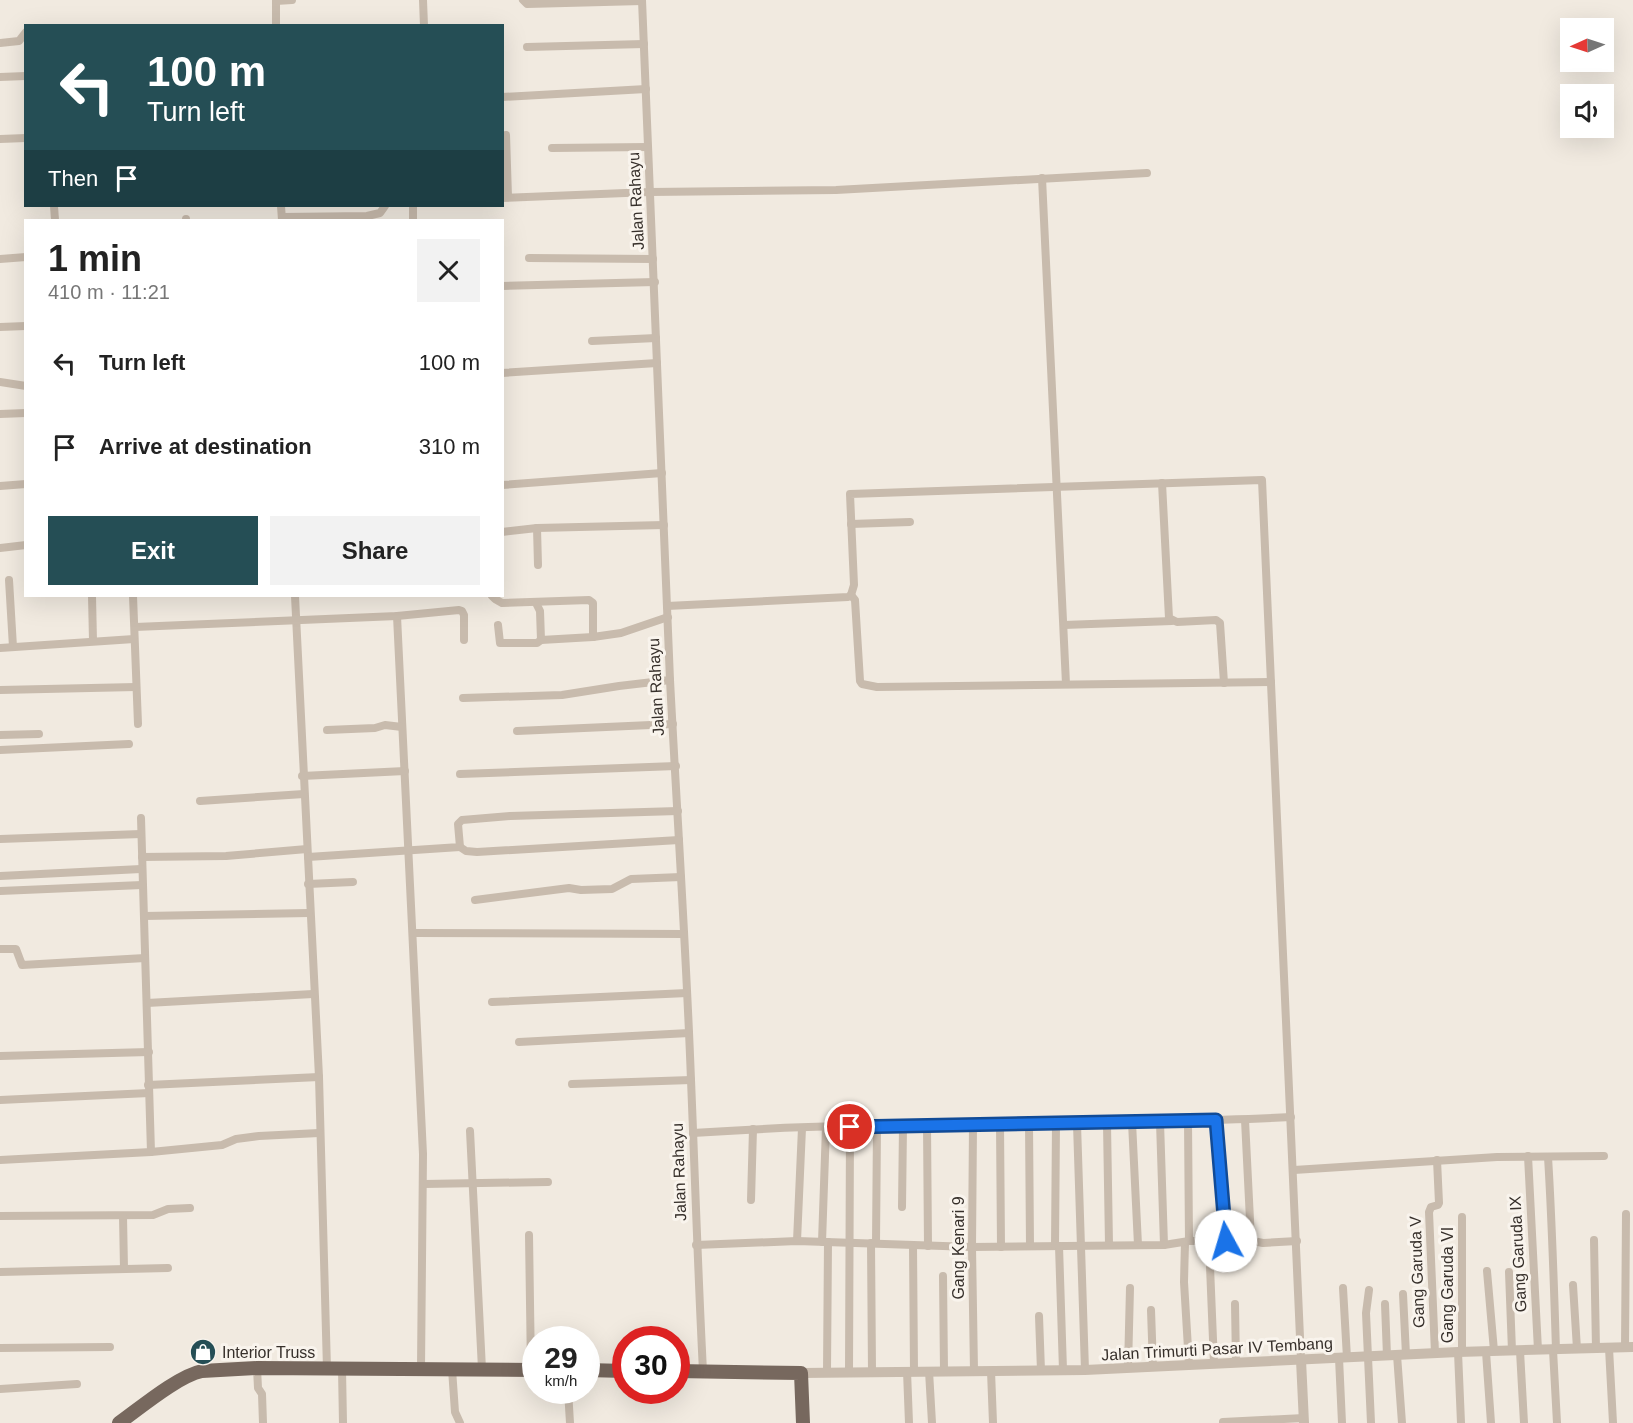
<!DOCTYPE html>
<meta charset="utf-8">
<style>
body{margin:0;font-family:Arial,sans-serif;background:#f2f2f2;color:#222;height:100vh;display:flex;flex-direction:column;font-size:22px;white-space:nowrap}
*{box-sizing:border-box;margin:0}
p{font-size:20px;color:#767676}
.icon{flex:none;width:33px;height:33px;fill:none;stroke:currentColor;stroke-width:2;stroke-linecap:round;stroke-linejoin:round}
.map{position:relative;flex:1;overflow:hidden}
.panel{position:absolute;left:24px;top:219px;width:480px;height:378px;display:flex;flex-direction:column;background:#fff;border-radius:0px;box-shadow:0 6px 24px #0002}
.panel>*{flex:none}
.banner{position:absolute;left:24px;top:24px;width:480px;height:183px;border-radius:0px;box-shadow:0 6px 24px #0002;background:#254e55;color:#fff;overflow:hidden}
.needle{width:39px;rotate:267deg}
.tools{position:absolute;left:1560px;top:18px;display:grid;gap:12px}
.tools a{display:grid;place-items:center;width:54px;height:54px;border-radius:0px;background:#fff;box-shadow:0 6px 24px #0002;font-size:30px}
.speed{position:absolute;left:522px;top:1326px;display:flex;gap:12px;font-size:30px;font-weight:700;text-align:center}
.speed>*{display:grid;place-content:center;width:78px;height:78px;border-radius:50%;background:#fff;box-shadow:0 6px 24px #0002;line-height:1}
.speed small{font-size:15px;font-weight:400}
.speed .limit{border:9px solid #d22;background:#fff;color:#111}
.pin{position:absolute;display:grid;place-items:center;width:51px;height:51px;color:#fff;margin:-26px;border:3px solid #fff;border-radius:50%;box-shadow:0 2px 6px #0007}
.me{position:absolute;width:66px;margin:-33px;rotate:354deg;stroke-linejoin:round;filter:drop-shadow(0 0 4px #0008)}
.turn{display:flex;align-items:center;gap:21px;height:126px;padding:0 24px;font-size:27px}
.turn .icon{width:78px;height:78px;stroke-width:2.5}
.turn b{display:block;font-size:42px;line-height:51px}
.then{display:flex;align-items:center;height:57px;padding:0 24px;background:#0003;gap:12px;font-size:22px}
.round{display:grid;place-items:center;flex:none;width:63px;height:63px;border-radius:0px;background:#f2f2f2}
.head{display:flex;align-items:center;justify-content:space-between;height:102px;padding:0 24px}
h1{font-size:36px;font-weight:700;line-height:45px}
.action{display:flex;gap:12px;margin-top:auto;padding:12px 24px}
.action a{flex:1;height:69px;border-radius:0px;background:#254e55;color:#fff;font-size:24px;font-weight:700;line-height:69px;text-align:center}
.action a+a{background:#f2f2f2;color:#222}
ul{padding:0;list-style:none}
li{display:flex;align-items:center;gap:18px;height:84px;padding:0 24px}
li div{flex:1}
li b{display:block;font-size:22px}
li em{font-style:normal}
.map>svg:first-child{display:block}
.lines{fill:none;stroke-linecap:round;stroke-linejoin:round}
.minor{stroke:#c8bbad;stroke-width:8}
.tertiary{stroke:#c8bbad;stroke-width:10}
.primary{stroke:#77685e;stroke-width:14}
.route-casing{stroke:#114b97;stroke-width:15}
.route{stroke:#1a73e8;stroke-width:10}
.labels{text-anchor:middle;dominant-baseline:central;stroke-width:6;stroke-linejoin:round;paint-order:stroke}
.street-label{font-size:16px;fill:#37302b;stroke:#f9f4ed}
.poi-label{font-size:16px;fill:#37302b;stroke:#f9f4ed;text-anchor:start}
</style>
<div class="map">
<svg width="1633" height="1423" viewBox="0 0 1633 1423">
<rect width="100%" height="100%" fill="#f1eae0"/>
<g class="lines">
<g class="minor">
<polyline points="276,0 276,26"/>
<polyline points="423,0 424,26"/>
<polyline points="523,0 527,4 642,1"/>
<path d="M 642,0 L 670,680 C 677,814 686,947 691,1080 C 695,1177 698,1274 703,1371"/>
<polyline points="276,1 292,0"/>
<polyline points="0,43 19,41 26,32"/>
<polyline points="527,47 644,44"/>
<polyline points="0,77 26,76"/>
<polyline points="502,97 646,89"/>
<polyline points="506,135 508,197"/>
<polyline points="0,139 26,138"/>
<polyline points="552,148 648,147"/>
<polyline points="1042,178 1066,684"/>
<polyline points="502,198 650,192 836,190 1147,173"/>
<polyline points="54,206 55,220"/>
<polyline points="281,206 282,220"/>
<polyline points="413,206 413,220"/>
<polyline points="282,217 367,216 380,213 385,206"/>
<polyline points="186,219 186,220"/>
<polyline points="529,258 653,259"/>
<polyline points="0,259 26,257"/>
<polyline points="502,286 655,282"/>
<polyline points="0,327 26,326"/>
<polyline points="592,341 656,338"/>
<polyline points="502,373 657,363"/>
<polyline points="0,382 26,386"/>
<polyline points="0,414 26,413"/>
<polyline points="1162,483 1169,618 1177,622 1216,620 1220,623 1224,683"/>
<polyline points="502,485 662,473"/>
<polyline points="0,486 26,484"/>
<polyline points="851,524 910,522"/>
<polyline points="537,528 538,565"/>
<polyline points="502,532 537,528 664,525"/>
<polyline points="0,548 26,545"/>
<polyline points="9,580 13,647"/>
<polyline points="851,595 854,585 850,494 1262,480 1301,1360"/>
<polyline points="851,595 855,600 860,681 862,684 877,687 1271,682"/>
<polyline points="92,596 93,641"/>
<polyline points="133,596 138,724"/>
<polyline points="295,596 319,1077 327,1369"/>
<polyline points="492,596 495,599 502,603 589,600 593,603 593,637 541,640"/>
<polyline points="667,606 848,597 851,595"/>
<polyline points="397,616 423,1154 421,1368"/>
<polyline points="498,625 500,643 537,643 541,640 540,611 536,603"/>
<polyline points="1064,625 1172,621"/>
<polyline points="135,627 397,616 459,610 462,611 464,615 464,640"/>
<polyline points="593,637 621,633 668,617"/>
<polyline points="0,648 134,639"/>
<polyline points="0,690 136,687"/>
<polyline points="463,698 562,695 619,686 670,680"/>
<polyline points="327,730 375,728 385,725 402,727"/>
<polyline points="517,731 673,724"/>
<polyline points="0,735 39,734"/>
<polyline points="0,750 129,744"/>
<polyline points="460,774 676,766"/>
<polyline points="302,776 405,771"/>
<polyline points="200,801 304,794"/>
<polyline points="141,818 151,1152"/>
<polyline points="0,839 141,834"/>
<polyline points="460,847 466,851 477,852 679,840"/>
<polyline points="142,857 226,856 307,849"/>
<polyline points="308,857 460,847 458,824 462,820 510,816 678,811"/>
<polyline points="0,876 141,869"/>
<polyline points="308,884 353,882"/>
<polyline points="0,891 142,885"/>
<polyline points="475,900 569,888 581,890 612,889 631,879 681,877"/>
<polyline points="144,916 309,913"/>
<polyline points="413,933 684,934"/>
<polyline points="0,949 16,949 22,965 145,958"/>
<polyline points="492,1002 687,993"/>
<polyline points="147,1003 313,994"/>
<polyline points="519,1042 689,1033"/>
<polyline points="0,1056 149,1052"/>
<polyline points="572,1084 691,1080"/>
<polyline points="148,1085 319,1077"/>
<polyline points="0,1100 149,1093"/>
<polyline points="1216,1120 1226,1241"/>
<polyline points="1245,1120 1251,1240"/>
<polyline points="1188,1121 1189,1241"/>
<polyline points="1132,1122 1138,1245"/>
<polyline points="1160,1122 1164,1245"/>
<polyline points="1029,1123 1030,1246"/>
<polyline points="1000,1124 1001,1247"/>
<polyline points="1077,1124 1085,1370"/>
<polyline points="1107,1124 1109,1245"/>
<polyline points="927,1125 928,1246"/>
<polyline points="973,1125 972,1247 974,1371"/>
<polyline points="470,1131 482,1369"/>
<path d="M 693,1133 C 892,1119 1092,1127 1291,1117"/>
<polyline points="1528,1156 1538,1350"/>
<path d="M 1548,1157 C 1552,1221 1554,1285 1556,1350"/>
<polyline points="0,1160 151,1152 222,1145 236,1139 259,1136 319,1133"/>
<polyline points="1294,1170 1497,1157 1604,1156"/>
<polyline points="424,1184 548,1182"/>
<polyline points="751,1200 753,1129"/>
<polyline points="902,1207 903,1126"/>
<polyline points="0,1216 153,1215 168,1209 190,1208"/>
<polyline points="123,1216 124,1269"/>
<polyline points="1462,1217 1462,1352"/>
<polyline points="529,1235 531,1370"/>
<polyline points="1594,1240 1596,1349"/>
<polyline points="797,1241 802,1128"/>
<polyline points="822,1242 826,1127"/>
<polyline points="1185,1242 1184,1282 1189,1365"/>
<polyline points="1209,1242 1214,1364"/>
<polyline points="871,1243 872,1371"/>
<polyline points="876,1243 877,1126"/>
<polyline points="696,1245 797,1241 972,1247 1164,1245 1189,1241 1248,1240 1263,1243 1297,1241"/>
<polyline points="913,1246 914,1371"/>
<polyline points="1055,1246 1056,1123"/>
<polyline points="1059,1246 1063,1370"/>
<polyline points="1487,1271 1494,1351"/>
<polyline points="0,1272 168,1268"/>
<polyline points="1509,1272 1512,1351"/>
<polyline points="943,1276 944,1371"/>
<polyline points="1573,1285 1577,1349"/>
<polyline points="1343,1288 1347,1358"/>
<polyline points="1369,1290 1366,1313 1371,1423"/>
<polyline points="1403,1294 1406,1355"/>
<polyline points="1235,1304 1236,1363"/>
<polyline points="1385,1304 1387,1356"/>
<polyline points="1151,1310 1153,1367"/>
<polyline points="1039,1316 1041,1371"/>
<polyline points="0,1348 110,1347"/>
<polyline points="1609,1348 1613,1423"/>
<polyline points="1625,1348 1626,1214"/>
<polyline points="1553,1350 1557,1423"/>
<polyline points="1520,1351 1524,1423"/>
<polyline points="1458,1352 1461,1423"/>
<polyline points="1486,1352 1491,1423"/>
<polyline points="1435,1353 1429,1212 1431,1207 1438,1205 1439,1203 1437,1160"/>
<polyline points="1397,1355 1402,1423"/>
<polyline points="1339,1358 1342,1423"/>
<polyline points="257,1368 258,1388 262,1394 263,1423"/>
<polyline points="1128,1368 1130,1288"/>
<polyline points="342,1369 343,1423"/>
<polyline points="452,1369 455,1412 460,1423"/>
<polyline points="907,1371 909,1423"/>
<polyline points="929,1371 932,1423"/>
<polyline points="991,1371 993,1423"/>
<polyline points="827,1372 828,1242"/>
<polyline points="849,1372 850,1127"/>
<polyline points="0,1389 77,1384"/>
<polyline points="568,1390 570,1423"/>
<polyline points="1223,1422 1304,1418"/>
</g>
<g class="tertiary">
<polyline points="1301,1360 1304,1423"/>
<polyline points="801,1373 1085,1370 1458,1352 1633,1347"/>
</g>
<g class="primary">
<polyline points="586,1370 626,1371"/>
<polyline points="676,1371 801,1373 803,1423"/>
<path d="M 119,1423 C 140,1408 178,1376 202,1371 L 257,1368 L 536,1370"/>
</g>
</g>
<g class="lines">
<g class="route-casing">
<polyline id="route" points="850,1127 1216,1120 1226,1241"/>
</g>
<use href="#route" class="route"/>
</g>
<defs>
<g id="shop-disc" transform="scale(1.35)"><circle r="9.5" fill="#254e55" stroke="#f9f4ed"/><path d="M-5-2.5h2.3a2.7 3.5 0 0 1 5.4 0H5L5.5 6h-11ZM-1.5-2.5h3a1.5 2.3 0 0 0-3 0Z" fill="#fff"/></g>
</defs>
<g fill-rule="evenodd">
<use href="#shop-disc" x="203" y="1352"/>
</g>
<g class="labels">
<g class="street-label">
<text transform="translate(636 201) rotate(-93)">Jalan Rahayu</text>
<text transform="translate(656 687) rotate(-93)">Jalan Rahayu</text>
<text transform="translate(679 1172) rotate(-92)">Jalan Rahayu</text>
<text transform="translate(958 1248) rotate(-90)">Gang Kenari 9</text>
<text transform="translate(1518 1254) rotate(-93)">Gang Garuda IX</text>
<text transform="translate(1417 1272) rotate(-92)">Gang Garuda V</text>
<text transform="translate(1447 1285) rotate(-90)">Gang Garuda VI</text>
<text transform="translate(1217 1349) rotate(-3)">Jalan Trimurti Pasar IV Tembang</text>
</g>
<g class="poi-label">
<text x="222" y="1352">Interior Truss</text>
</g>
</g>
</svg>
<div class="tools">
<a><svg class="needle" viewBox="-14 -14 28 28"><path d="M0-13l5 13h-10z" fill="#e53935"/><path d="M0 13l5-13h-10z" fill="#767676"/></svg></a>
<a><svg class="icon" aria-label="sound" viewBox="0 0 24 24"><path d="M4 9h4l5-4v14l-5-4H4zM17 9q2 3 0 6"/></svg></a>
</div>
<div class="speed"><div>29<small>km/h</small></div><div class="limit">30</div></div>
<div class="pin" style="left:850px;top:1127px;background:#d93025"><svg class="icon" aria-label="arrive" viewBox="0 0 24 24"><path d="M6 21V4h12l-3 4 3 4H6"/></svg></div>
<svg class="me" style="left:1226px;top:1241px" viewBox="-20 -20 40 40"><circle r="19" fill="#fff"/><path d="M0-13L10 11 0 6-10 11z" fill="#1a73e8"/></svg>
<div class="banner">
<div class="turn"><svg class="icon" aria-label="left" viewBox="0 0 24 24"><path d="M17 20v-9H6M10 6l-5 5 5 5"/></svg><div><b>100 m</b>Turn left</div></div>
<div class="then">Then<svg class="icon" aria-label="arrive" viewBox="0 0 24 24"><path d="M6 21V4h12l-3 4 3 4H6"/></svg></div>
</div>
<section class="panel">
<div class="head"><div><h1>1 min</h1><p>410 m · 11:21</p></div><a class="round"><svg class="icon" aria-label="close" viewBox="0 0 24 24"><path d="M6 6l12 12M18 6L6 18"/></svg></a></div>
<ul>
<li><svg class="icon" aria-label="left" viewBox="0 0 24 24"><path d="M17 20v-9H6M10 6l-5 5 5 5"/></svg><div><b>Turn left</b></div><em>100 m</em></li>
<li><svg class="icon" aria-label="arrive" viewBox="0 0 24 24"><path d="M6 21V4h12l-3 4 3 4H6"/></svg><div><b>Arrive at destination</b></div><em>310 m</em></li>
</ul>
<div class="action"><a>Exit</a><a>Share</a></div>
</section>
</div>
